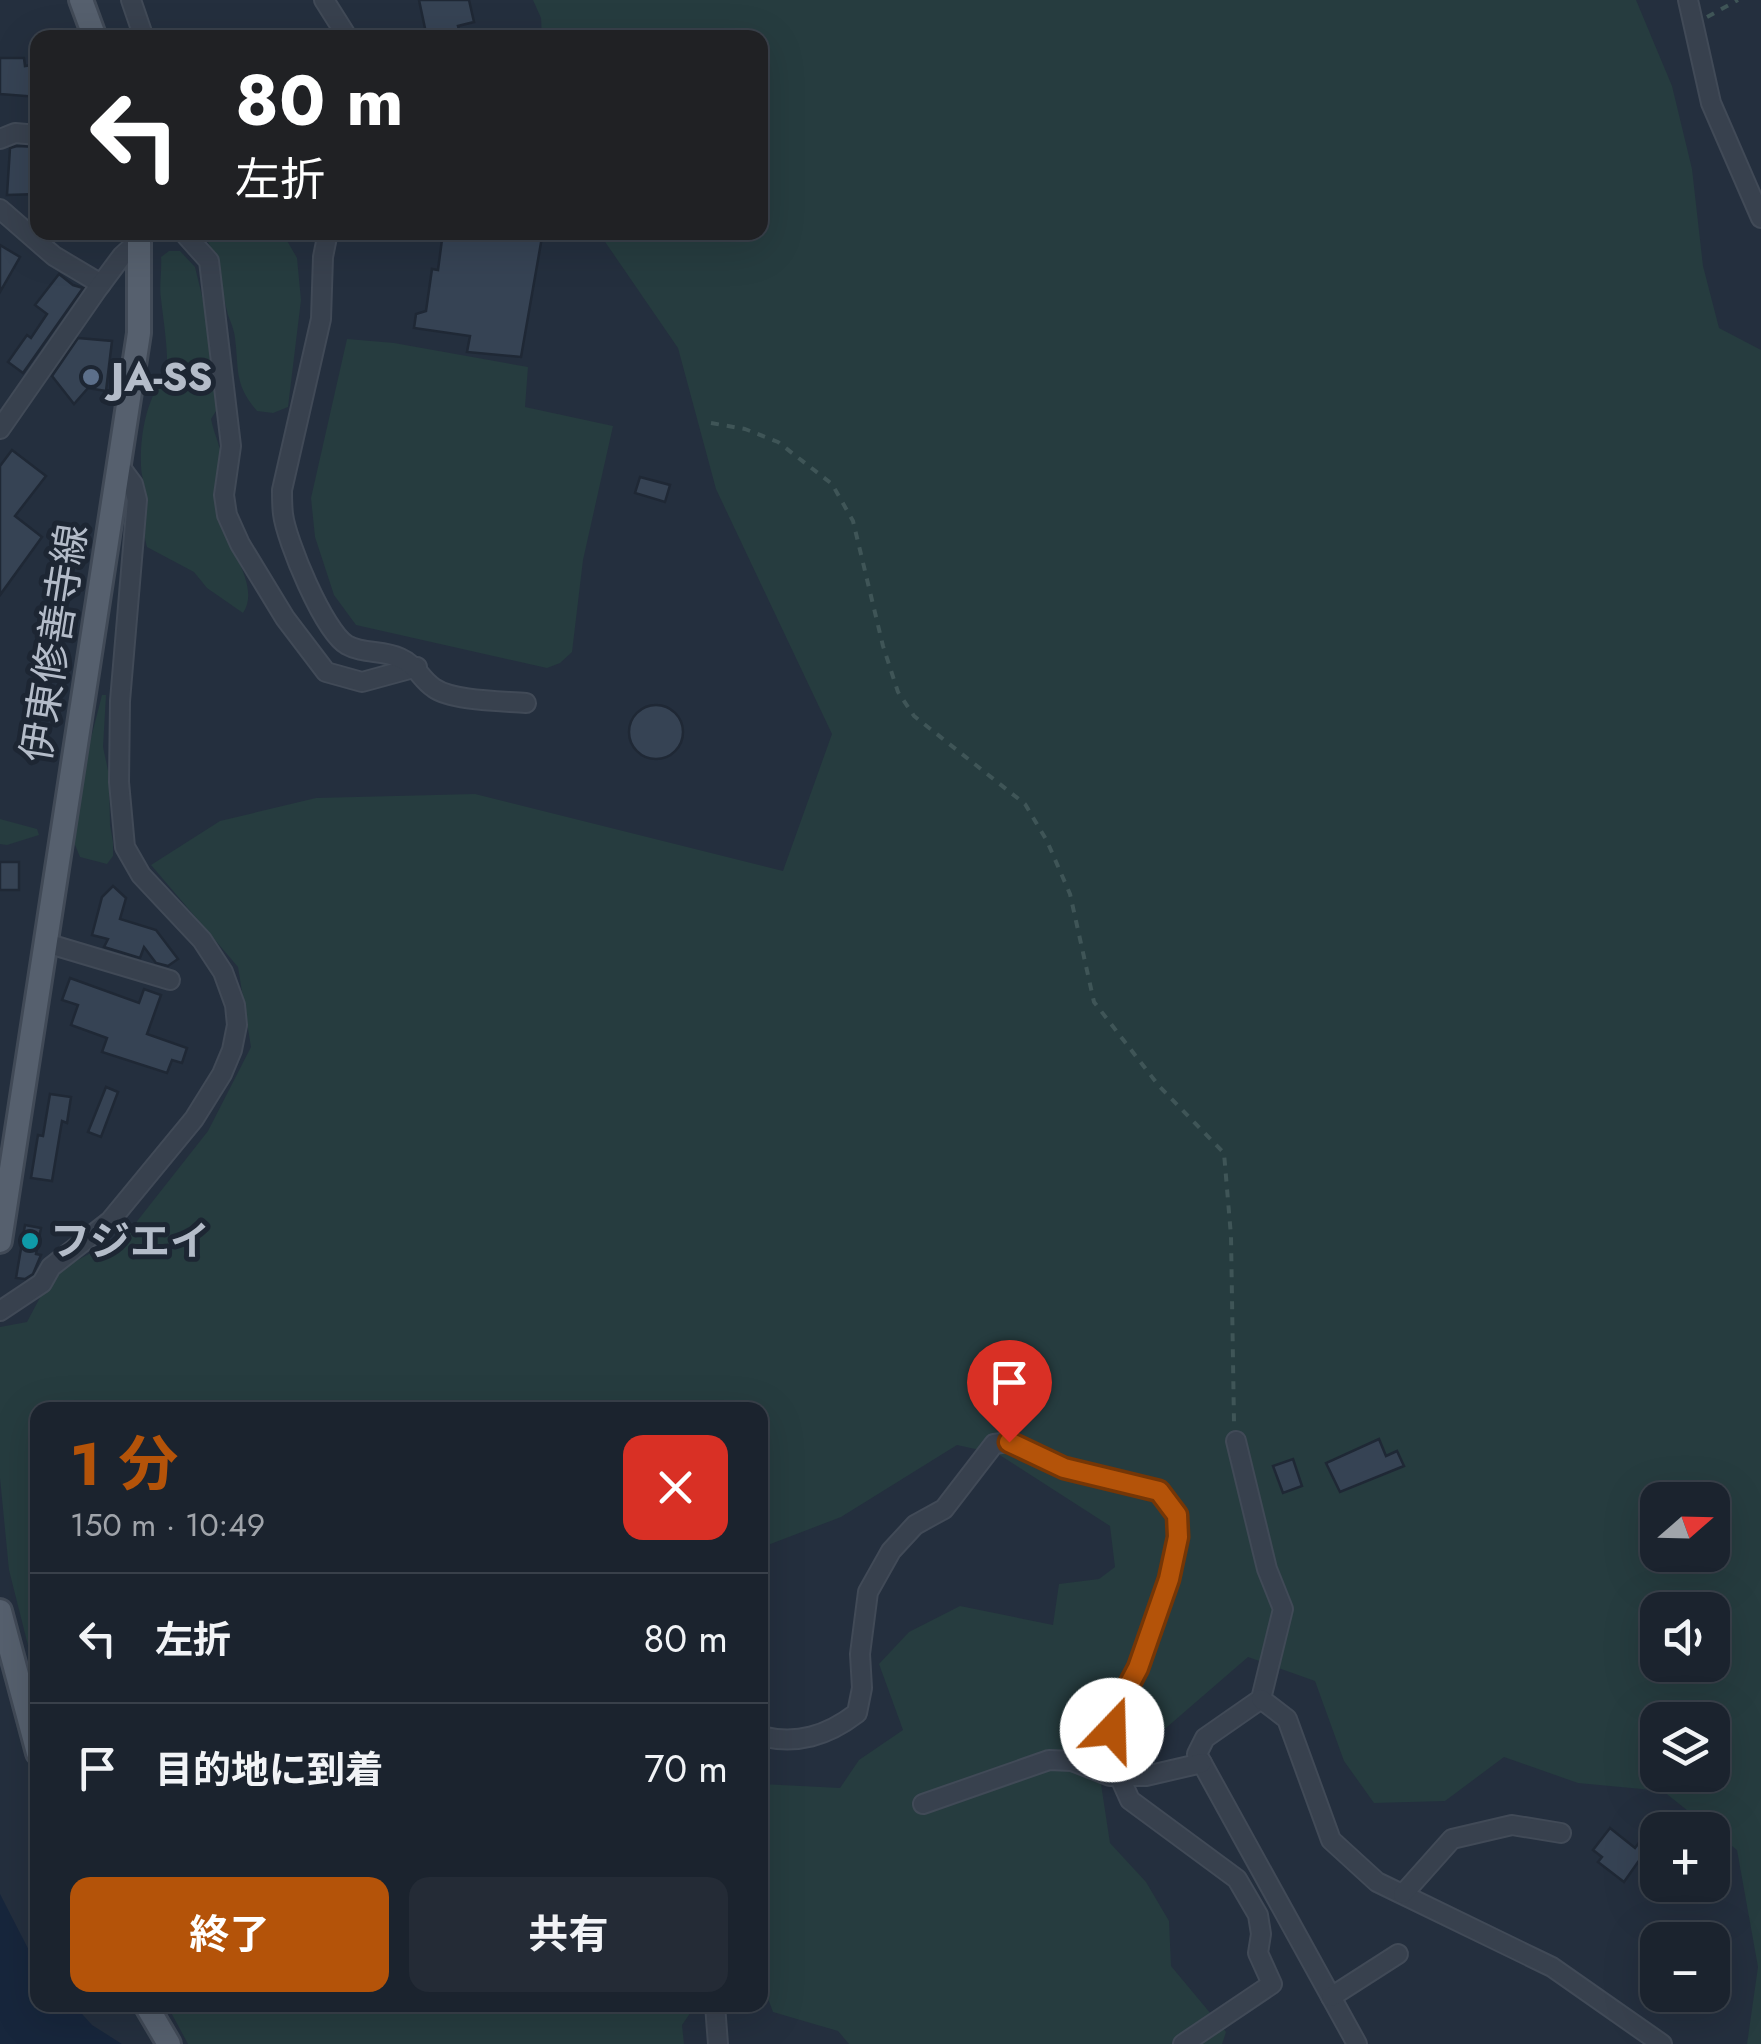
<!DOCTYPE html>
<html lang="ja">
<meta charset="utf-8">
<style>
body{margin:0;font-family:Jost,"Noto Sans JP",sans-serif;background:#242b36;color:#f1f3f6;height:100vh;display:flex;flex-direction:column;font-size:38px;white-space:nowrap}
*{box-sizing:border-box;margin:0}
p{font-size:32px;color:#a0a4aa}
.icon{flex:none;width:55px;height:55px;fill:none;stroke:currentColor;stroke-width:2;stroke-linecap:round;stroke-linejoin:round}
.map{position:relative;flex:1;overflow:hidden}
.details{position:absolute;left:30px;top:1402px;width:738px;height:610px;display:flex;flex-direction:column;background:#1b232e;border-radius:20px;box-shadow:0 10px 40px #0002,0 0 0 2px #39404a}
.details>*{flex:none}
.banner{position:absolute;left:30px;top:30px;width:738px;height:210px;border-radius:20px;box-shadow:0 10px 40px #0002,0 0 0 2px #39404a;background:#202124;color:#fff;overflow:hidden}
.needle{width:65px;rotate:70deg}
.controls{position:absolute;left:1640px;top:1482px;display:grid;gap:20px}
.controls a{display:grid;place-items:center;width:90px;height:90px;border-radius:20px;background:#1b232e;box-shadow:0 10px 40px #0002,0 0 0 2px #39404a;font-size:50px}
.pin{position:absolute;display:grid;place-items:center;width:85px;height:85px;color:#fff;margin:-102px -42px;border-radius:50% 50% 50% 0;rotate:-45deg;box-shadow:0 0 10px #0007}
.pin .icon{rotate:45deg}
.me{position:absolute;width:110px;margin:-55px;rotate:21deg;stroke-linejoin:round;filter:drop-shadow(0 0 8px #0008)}
.turn{display:flex;align-items:center;gap:35px;height:210px;padding:0 40px;font-size:45px}
.turn .icon{width:130px;height:130px;stroke-width:2.5}
.turn b{display:block;font-size:70px;line-height:85px}
.round{display:grid;place-items:center;flex:none;width:105px;height:105px;border-radius:20px;background:#242b36}
.overview{display:flex;align-items:center;justify-content:space-between;height:170px;padding:0 40px}
h1{font-size:60px;font-weight:700;line-height:75px;color:#b45309}
.button{display:flex;gap:20px;margin-top:auto;padding:20px 40px}
.button a{flex:1;height:115px;border-radius:20px;background:#b45309;color:#fff;font-size:40px;font-weight:700;line-height:115px;text-align:center}
.button a+a{background:#242b36;color:#f1f3f6}
ul{padding:0;list-style:none}
li{display:flex;align-items:center;gap:30px;height:130px;padding:0 40px;border-top:2px solid #39404a}
li div{flex:1}
li b{display:block;font-size:38px}
li em{font-style:normal}
.map>svg:first-child{display:block}
.green{fill:#263c3f;fill-rule:evenodd}
.water{fill:#17263c}
.building{fill:#364354;stroke:#1f2835;stroke-width:2.5}
.lines{fill:none;stroke-linecap:round;stroke-linejoin:round}
.minor-casing{stroke:#414a57;stroke-width:22}
.major-casing{stroke:#414a57;stroke-width:28}
.path{stroke:#3f5557;stroke-width:4;stroke-dasharray:8 8;stroke-linecap:butt}
.minor{stroke:#38414e;stroke-width:18}
.major{stroke:#56606e;stroke-width:22}
.route-casing{stroke:#753606;stroke-width:25}
.route{stroke:#b45309;stroke-width:18}
.service-dot{fill:#5c6f8a;stroke:#1d2633;stroke-width:4}
.culture-dot{fill:#0f9aa8;stroke:#1d2633;stroke-width:4}
.labels{text-anchor:middle;dominant-baseline:central;stroke-width:10;stroke-linejoin:round;paint-order:stroke}
.poi-label{font-size:40px;font-weight:bold;fill:#b4bcc9;stroke:#1d2633;text-anchor:start}
.street-label{font-size:40px;fill:#b4bcc9;stroke:#1d2633}
</style>
<div class="map">
<svg width="1761" height="2044" viewBox="0 0 1761 2044">
<rect width="100%" height="100%" fill="#242f3e"/>
<g class="green">
<path d="M 533,0 L 1636,0 L 1672,86 L 1692,169 L 1703,266 L 1719,328 L 1761,350 L 1761,2044 L 1747,2044 L 1758,1967 L 1737,1850 L 1663,1791 L 1578,1783 L 1504,1757 L 1445,1801 L 1374,1803 L 1344,1761 L 1315,1681 L 1248,1657 L 1159,1734 L 1099,1771 L 1110,1843 L 1146,1882 L 1169,1921 L 1171,1966 L 1226,2032 L 1222,2044 L 849,2044 L 838,2031 L 773,2012 L 760,1977 L 760,1784 L 840,1788 L 859,1760 L 903,1730 L 879,1664 L 909,1632 L 960,1606 L 1053,1625 L 1059,1584 L 1099,1579 L 1115,1567 L 1110,1526 L 998,1454 L 957,1445 L 841,1517 L 760,1548 L 760,1410 L 38,1410 L 37,1681 L 9,1570 L 0,1478 L 0,1327 L 27,1322 L 53,1273 L 127,1234 L 208,1131 L 251,1047 L 238,967 L 151,865 L 220,821 L 316,798 L 475,794 L 783,871 L 832,734 L 716,489 L 678,348 L 599,233 L 760,232 L 760,38 L 542,37 L 541,18 ZM 1658,1500 L 1712,1500 L 1712,1555 L 1658,1555 ZM 1658,1610 L 1712,1610 L 1712,1665 L 1658,1665 ZM 1658,1720 L 1712,1720 L 1712,1775 L 1658,1775 Z"/>
<path d="M 282,232 L 297,258 L 301,300 L 288,407 L 273,413 L 257,411 C 234,384 239,370 235,338 C 234,329 231,323 228,315 C 220,285 220,260 203,233 Z"/>
<path d="M 169,251 L 180,251 L 195,267 L 210,329 L 209,354 L 218,392 L 216,411 L 211,419 C 214,435 222,448 222,464 C 222,486 215,504 222,526 C 231,551 260,588 243,613 L 207,588 L 194,572 L 147,547 C 140,520 146,514 145,490 C 144,482 141,474 141,466 C 140,436 146,397 167,374 C 168,348 164,325 161,299 C 159,287 162,271 161,257 Z"/>
<polygon points="347,339 394,343 528,367 525,407 613,426 583,560 572,652 560,663 547,668 356,625 334,595 315,537 311,498"/>
<polygon points="102,695 106,695 103,747 109,775 110,825 113,842 113,856 107,864 80,857 73,840 80,781"/>
<polygon points="0,819 37,829 39,835 7,845 0,844"/>
<polygon points="167,2005 684,2005 693,2009 682,2025 684,2044 188,2044"/>
</g>
<polygon class="water" points="0,1894 37,1966 38,2005 74,2005 92,2025 122,2044 0,2044"/>
<g class="building">
<polygon points="419,0 469,0 474,22 458,26 461,38 436,38 435,31 426,33"/>
<polygon points="0,58 24,58 25,66 38,64 38,97 0,94"/>
<polygon points="17,146 38,147 38,194 7,195 10,148"/>
<polygon points="443,232 521,232 542,237 521,357 467,352 470,336 414,328 416,314 426,311 432,269 438,270"/>
<polygon points="0,245 20,257 0,292"/>
<polygon points="59,274 73,285 83,288 23,373 8,362 27,335 31,338 47,314 35,305"/>
<polygon points="78,338 112,341 106,391 88,388 74,404 52,376"/>
<polygon points="12,450 46,476 15,516 42,537 0,595 0,466"/>
<polygon points="640,477 670,485 665,502 635,493"/>
<circle cx="656" cy="732" r="27"/>
<rect x="0" y="862" width="19" height="28"/>
<polygon points="113,886 126,898 120,919 156,930 178,959 168,966 156,963 144,947 140,958 104,947 108,939 92,935 102,897"/>
<polygon points="70,978 139,1003 144,989 161,995 147,1034 187,1048 182,1063 172,1060 167,1073 102,1052 107,1038 71,1025 78,1005 62,1000"/>
<polygon points="106,1087 118,1092 101,1137 88,1132"/>
<polygon points="50,1094 71,1097 67,1123 62,1121 52,1181 31,1178 38,1135 43,1136"/>
<polygon points="25,1225 41,1228 36,1254 41,1255 33,1274 25,1279 16,1278"/>
<polygon points="1379,1439 1386,1456 1397,1451 1404,1466 1340,1492 1326,1463"/>
<polygon points="1293,1459 1302,1486 1283,1493 1273,1466"/>
<polygon points="1610,1828 1635,1848 1641,1840 1658,1852 1646,1868 1638,1862 1624,1882 1598,1862 1602,1857 1593,1850"/>
</g>
<g class="lines">
<g class="minor-casing">
<g id="minor">
<polyline points="131,0 144,38"/>
<polyline points="324,0 348,38"/>
<polyline points="1688,0 1711,103 1761,218"/>
<polyline points="0,139 15,133 38,135"/>
<polyline points="0,209 54,256 101,284"/>
<polyline points="183,232 209,261 231,446 224,495 227,515 240,544 285,618 326,672 362,682 417,667"/>
<path d="M 328,232 L 323,257 L 321,319 L 282,490 C 282,498 282,506 283,514 C 286,540 324,632 347,645 C 363,654 383,650 400,658 C 418,666 420,679 434,688 C 452,701 503,701 526,703"/>
<polyline points="0,429 96,291 122,256 145,235"/>
<polyline points="46,943 170,980"/>
<polyline points="0,1311 42,1283 51,1267 110,1221 194,1119 222,1074 232,1050 237,1025 235,1005 223,972 202,940 141,875 125,847 119,782 120,701 137,500 133,484 119,465"/>
<polyline points="1236,1441 1267,1569 1283,1609 1261,1699 1205,1738 1197,1754 1357,2044"/>
<polyline points="1261,1699 1287,1719 1331,1840 1377,1882 1552,1967 1662,2044"/>
<path d="M 760,1736 C 797,1745 827,1736 857,1713 L 862,1688 L 860,1654 L 868,1592 L 891,1551 L 915,1525 L 944,1509 L 994,1444 L 1009,1442 L 1064,1468 L 1159,1491 L 1177,1515 L 1178,1537 L 1169,1579 L 1138,1668 L 1114,1713 L 1112,1729 L 1117,1771 L 1130,1800 L 1237,1879 L 1258,1915 L 1261,1934 L 1258,1953 L 1272,1984 L 1183,2044"/>
<polyline points="923,1804 1049,1760 1072,1761 1110,1776 1146,1776 1202,1763"/>
<polyline points="1403,1894 1452,1839 1512,1825 1561,1833"/>
<polyline points="1331,1997 1398,1954"/>
<polyline points="715,2005 718,2044"/>
</g>
</g>
<g class="major-casing">
<g id="major">
<polyline points="81,0 95,38"/>
<polyline points="0,1241 139,333 139,232"/>
<polyline points="0,1611 38,1753"/>
<polyline points="146,2005 169,2044"/>
</g>
</g>
<g class="path">
<polyline points="1707,17 1738,0"/>
<polyline points="711,423 745,429 778,442 832,484 853,521 883,646 898,692 914,716 1025,804 1047,841 1070,894 1094,1002 1159,1086 1224,1153 1231,1236 1234,1423"/>
</g>
<use href="#minor" class="minor"/>
<use href="#major" class="major"/>
</g>
<g class="lines">
<g class="route-casing">
<polyline id="route" points="1009,1442 1064,1468 1159,1491 1177,1515 1178,1537 1169,1579 1138,1668 1114,1713 1112,1730"/>
</g>
<use href="#route" class="route"/>
</g>
<circle class="service-dot" cx="91" cy="377" r="10"/>
<circle class="culture-dot" cx="30" cy="1241" r="10"/>
<g class="labels">
<g class="poi-label">
<text x="111" y="377">JA-SS</text>
<text x="50" y="1241">フジエイ</text>
</g>
<g class="street-label">
<text transform="translate(54 643) rotate(-81)">伊東修善寺線</text>
</g>
</g>
</svg>
<div class="controls">
<a><svg class="needle" viewBox="-14 -14 28 28"><path d="M0-13l5 13h-10z" fill="#e53935"/><path d="M0 13l5-13h-10z" fill="#a0a4aa"/></svg></a>
<a><svg class="icon" aria-label="sound" viewBox="0 0 24 24"><path d="M4 9h4l5-4v14l-5-4H4zM17 9q2 3 0 6"/></svg></a>
<a><svg class="icon" aria-label="layers" viewBox="0 0 24 24"><path d="M12 4l9 5-9 5-9-5zM3 14l9 5 9-5"/></svg></a>
<a>+</a>
<a>−</a>
</div>
<div class="pin" style="left:1009px;top:1442px;background:#d93025"><svg class="icon" aria-label="arrive" viewBox="0 0 24 24"><path d="M6 21V4h12l-3 4 3 4H6"/></svg></div>
<svg class="me" style="left:1112px;top:1730px" viewBox="-20 -20 40 40"><circle r="19" fill="#fff"/><path d="M0-13L10 11 0 6-10 11z" fill="#b45309"/></svg>
<div class="banner">
<div class="turn"><svg class="icon" aria-label="left" viewBox="0 0 24 24"><path d="M17 20v-9H6M10 6l-5 5 5 5"/></svg><div><b>80 m</b>左折</div></div>
</div>
<section class="details">
<div class="overview"><div><h1>1 分</h1><p>150 m · 10:49</p></div><a class="round" style="background:#d93025;color:#fff"><svg class="icon" aria-label="close" viewBox="0 0 24 24"><path d="M6 6l12 12M18 6L6 18"/></svg></a></div>
<ul>
<li><svg class="icon" aria-label="left" viewBox="0 0 24 24"><path d="M17 20v-9H6M10 6l-5 5 5 5"/></svg><div><b>左折</b></div><em>80 m</em></li>
<li><svg class="icon" aria-label="arrive" viewBox="0 0 24 24"><path d="M6 21V4h12l-3 4 3 4H6"/></svg><div><b>目的地に到着</b></div><em>70 m</em></li>
</ul>
<div class="button"><a>終了</a><a>共有</a></div>
</section>
</div>
